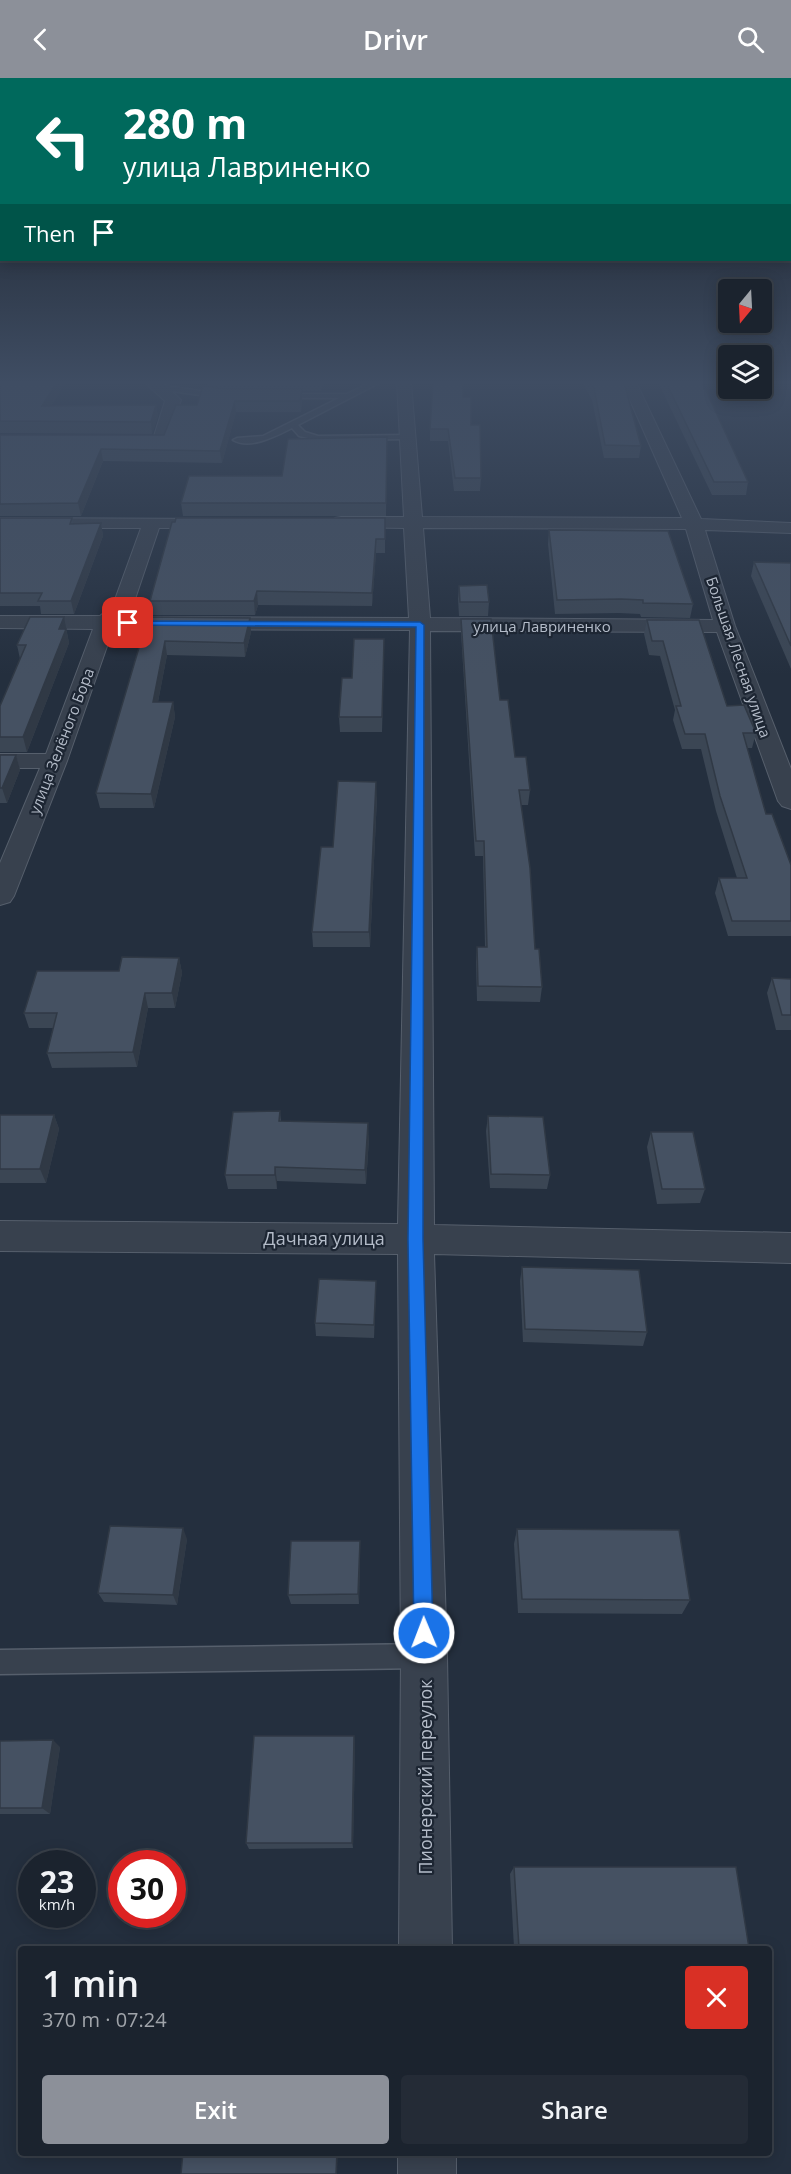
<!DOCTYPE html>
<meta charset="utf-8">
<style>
body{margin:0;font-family:"Open Sans",sans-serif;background:#242b36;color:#f1f3f6;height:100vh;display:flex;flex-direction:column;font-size:22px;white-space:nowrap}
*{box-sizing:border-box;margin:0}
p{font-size:20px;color:#a0a4aa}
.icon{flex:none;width:33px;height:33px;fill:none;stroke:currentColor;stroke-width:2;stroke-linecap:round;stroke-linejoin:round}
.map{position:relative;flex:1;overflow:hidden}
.side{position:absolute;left:18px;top:1868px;width:754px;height:210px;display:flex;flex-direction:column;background:#1b232e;border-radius:6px;box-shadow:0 3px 15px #0003,0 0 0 2px #39404a}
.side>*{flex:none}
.top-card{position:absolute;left:0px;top:0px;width:792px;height:183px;box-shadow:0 3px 15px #0003,0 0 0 2px #39404a;background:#00695c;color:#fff;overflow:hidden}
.needle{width:39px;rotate:198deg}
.buttons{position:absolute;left:718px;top:201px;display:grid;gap:12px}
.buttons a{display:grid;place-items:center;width:54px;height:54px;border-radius:6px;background:#1b232e;box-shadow:0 3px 15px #0003,0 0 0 2px #39404a;font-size:30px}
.speed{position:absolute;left:18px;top:1772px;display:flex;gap:12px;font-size:30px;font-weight:700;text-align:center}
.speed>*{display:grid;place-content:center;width:78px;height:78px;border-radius:50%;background:#1b232e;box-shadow:0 3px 15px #0003,0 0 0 2px #39404a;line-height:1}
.speed small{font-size:15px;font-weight:400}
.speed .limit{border:9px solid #d22;background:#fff;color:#111}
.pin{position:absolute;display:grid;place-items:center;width:51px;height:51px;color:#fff;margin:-26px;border-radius:12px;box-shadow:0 3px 9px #0006}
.me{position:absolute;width:66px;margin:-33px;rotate:359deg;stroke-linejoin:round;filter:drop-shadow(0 0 4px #0008)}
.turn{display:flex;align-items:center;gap:21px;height:126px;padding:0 24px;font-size:27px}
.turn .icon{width:78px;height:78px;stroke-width:2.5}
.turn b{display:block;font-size:42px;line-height:51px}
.then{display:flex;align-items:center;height:57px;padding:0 24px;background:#0003;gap:12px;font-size:22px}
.round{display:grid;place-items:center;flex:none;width:63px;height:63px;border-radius:6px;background:#242b36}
.head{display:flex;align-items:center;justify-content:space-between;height:102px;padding:0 24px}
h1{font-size:36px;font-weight:600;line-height:45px}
.primary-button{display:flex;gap:12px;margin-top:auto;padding:12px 24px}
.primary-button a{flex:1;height:69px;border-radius:6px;background:#8c9099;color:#fff;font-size:24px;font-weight:600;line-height:69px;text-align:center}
.primary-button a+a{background:#242b36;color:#f1f3f6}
header{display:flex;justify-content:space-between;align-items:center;height:78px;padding:0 24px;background:#8c9099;color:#fff;font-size:27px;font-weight:600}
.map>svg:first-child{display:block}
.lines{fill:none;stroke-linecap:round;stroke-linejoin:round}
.lane-casing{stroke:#565f6c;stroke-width:3}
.street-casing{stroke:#565f6c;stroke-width:2}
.lane{fill:#38414e;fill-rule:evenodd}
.street{fill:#38414e;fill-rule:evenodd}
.wall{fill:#3b4654}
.shaded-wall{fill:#303945}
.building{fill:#455162;stroke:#303945;stroke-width:1.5}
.route{fill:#1a73e8;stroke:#114b97;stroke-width:1.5}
.labels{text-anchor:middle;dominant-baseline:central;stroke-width:4.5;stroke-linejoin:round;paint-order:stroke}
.far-street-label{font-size:15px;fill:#b4bcc9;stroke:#1d2633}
.street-label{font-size:18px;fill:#b4bcc9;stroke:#1d2633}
</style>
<header><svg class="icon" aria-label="back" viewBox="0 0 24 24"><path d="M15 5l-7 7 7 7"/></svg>Drivr<svg class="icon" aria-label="search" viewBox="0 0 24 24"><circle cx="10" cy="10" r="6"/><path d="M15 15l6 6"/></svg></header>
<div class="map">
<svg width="791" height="2096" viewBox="0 0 791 2096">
<rect width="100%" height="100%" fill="#242f3e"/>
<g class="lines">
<g class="lane-casing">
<g id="lane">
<path d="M 371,304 L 381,304 L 298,347 L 305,354 L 318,358 L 408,357 L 411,357 L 411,361 L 318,362 L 299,358 L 292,350 C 276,358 250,372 233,362 L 237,360 L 263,358 L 339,320 L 277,320 L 277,316 L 347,316 Z"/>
<polygon points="160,307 221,316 225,318 221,320 157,311"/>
<polygon points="424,1566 432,1570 436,1578 432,1586 424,1590 0,1596 0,1572"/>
</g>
</g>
<g class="street-casing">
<g id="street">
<polygon points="144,304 162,304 181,322 168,363 160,368 116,366 114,363 116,360 154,358 165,323"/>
<path d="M 397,304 L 411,304 L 422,439 L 682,440 L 622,304 L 636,304 L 701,441 L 791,445 L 791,455 L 705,452 L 735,548 L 791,691 L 791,731 L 782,728 L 778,723 L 717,554 L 430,553 L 434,1147 L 791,1155 L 791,1185 L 434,1176 L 447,1578 L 452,1870 L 399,1870 L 401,1578 L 398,1176 L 0,1173 L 0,1143 L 398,1146 L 410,552 L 113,551 L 67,683 L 14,818 L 10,824 L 0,827 L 0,785 L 40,690 L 0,690 L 0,676 L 46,676 L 93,551 L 0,550 L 0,538 L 100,538 L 113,527 L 141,450 L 0,450 L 0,440 L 223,441 L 226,445 L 223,449 L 217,450 L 159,450 L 132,530 L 124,539 L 409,540 L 404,450 L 341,449 L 335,448 L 332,444 L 335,440 L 341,439 L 404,439 ZM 423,450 L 686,451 L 713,542 L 430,540 Z"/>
<rect x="398" y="2074" width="58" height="22"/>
</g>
</g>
<use href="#lane" class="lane"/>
<use href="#street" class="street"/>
</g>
<g class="wall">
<polygon points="0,304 66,304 51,328 156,327 158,338 152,356 0,355"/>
<polygon points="206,304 323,304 321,313 302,313 302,322 301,334 236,334 222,385 103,383 81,438 0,438 0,357 164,357 197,327 207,308"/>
<polygon points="582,304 624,304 641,368 639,380 604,380 592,322"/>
<polygon points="658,304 703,304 703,307 748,404 746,417 712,417"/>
<polygon points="463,319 471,347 481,400 480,413 454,413 448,363 430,363 430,351"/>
<polygon points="387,359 386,438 183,438 181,425 282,398"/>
<polygon points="0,440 72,440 73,446 101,445 103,458 74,536 41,536 40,528 0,528"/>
<polygon points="385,440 385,475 376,475 372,528 258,527 255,537 152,537 150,523"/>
<polygon points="549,452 693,526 690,540 641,539 640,536 619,535 555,536 548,466"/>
<polygon points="754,484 791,485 791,591 751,498"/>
<polygon points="459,508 489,524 488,538 459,538 458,521"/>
<polygon points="250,540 251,554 245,579 167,577 158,624 173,624 175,639 154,730 100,730 96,715 140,569 138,563"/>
<polygon points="461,541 500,622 515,679 530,712 528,727 521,727 535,871 542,909 540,924 477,923 476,884 477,869 485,869 483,778 475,778 461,555"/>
<polygon points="647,542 727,628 756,655 752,670 747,670 766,736 791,787 791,858 728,858 715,815 719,800 737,800 716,733 701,671 682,671 673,642 675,632 660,578 649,577 644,556"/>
<polygon points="67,553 67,555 69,565 27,674 0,674 0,628 20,581 17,567"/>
<polygon points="384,576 382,654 340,654 339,639 352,600"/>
<polygon points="0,677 16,677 20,692 7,725 0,725"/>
<polygon points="377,719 370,869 313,869 312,854 333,769"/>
<polygon points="179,880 182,895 175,930 148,930 137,989 52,990 47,975 54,950 29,950 24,935 119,893"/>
<polygon points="772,900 791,901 791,952 776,952 767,915"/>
<polygon points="280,1033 281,1043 369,1060 366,1106 277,1103 277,1111 228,1111 225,1097"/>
<polygon points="0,1037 54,1037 59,1051 46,1105 0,1105"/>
<polygon points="488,1038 550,1097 547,1111 490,1110 486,1053"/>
<polygon points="651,1054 705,1111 700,1125 657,1126 647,1069"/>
<polygon points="522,1189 647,1254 643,1268 523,1264 520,1203"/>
<polygon points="376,1203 374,1260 316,1258 315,1245"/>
<polygon points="517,1451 690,1522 682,1536 518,1535 514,1466"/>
<polygon points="187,1461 177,1527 104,1524 98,1515"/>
<polygon points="360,1474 359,1526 291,1526 288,1517"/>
<polygon points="354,1658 355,1666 353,1770 249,1771 246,1765"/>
<polygon points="0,1663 60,1669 50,1736 0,1736"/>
<polygon points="514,1789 749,1870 514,1870 510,1796"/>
</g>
<g class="shaded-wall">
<polygon points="57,304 66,304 44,339 42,328"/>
<polygon points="302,311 302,322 301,334 300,323"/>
<polygon points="235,323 236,334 222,385 220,373"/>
<polygon points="156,327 158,338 152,356 151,344"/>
<polygon points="101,371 103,383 81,438 78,425"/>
<polygon points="101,445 103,458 74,536 71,523"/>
<polygon points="376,461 376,475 372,528 372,515"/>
<polygon points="257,513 258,527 255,537 254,523"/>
<polygon points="64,539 69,565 27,674 23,659"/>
<polygon points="250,540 251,554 245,579 244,565"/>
<polygon points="165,563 167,577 155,639 153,624"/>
<polygon points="173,624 175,639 154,730 151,716"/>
<polygon points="16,677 20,692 7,725 2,710"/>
<polygon points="376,704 377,719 370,869 369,854"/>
<polygon points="179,880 182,895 175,930 172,915"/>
<polygon points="145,915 148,930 137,989 133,974"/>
<polygon points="54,1037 59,1051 46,1105 40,1091"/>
<polygon points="368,1045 369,1060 366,1106 365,1092"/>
<polygon points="275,1089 277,1103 277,1111 275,1097"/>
<polygon points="376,1203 376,1216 374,1260 374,1247"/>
<polygon points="183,1450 187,1461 177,1527 173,1517"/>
<polygon points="360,1463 360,1474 359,1526 358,1516"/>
<polygon points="354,1658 355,1666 353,1770 352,1765"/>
<polygon points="53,1662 60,1669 50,1736 42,1730"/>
<polygon points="337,2074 338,2074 337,2096 336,2096"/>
</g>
<g class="building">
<polygon points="0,304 57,304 42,328 156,327 151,344 0,343"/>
<polygon points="433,304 463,304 463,319 471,319 471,347 480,347 481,400 455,400 448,351 430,351"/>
<polygon points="590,304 624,304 641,368 605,367 594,310"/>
<polygon points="666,304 702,304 748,404 714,404"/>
<polygon points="203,308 226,311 302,311 300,323 235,323 220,373 101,371 78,425 0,426 0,357 164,357 176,327 197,327"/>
<polygon points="387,359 386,425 181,425 189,398 282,398 288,361"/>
<polygon points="0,440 72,440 70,446 101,445 71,523 38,523 42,515 0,515"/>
<polygon points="176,440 385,440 385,461 376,461 372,515 257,513 254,523 150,523 172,444 175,444"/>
<polygon points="549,452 668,453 693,526 643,525 643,522 621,521 557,522"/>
<polygon points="754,484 791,485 791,568"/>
<polygon points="487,507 489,524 460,524 459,508"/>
<polygon points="30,539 64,539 59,551 66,551 23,659 0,659 0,628 26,567 17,567"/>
<polygon points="145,539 250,540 244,565 165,563 153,624 173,624 151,716 96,715 141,563 138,563"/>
<polygon points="461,541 491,541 500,622 508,622 515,679 526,679 530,712 519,712 530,790 535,871 539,871 542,909 478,908 477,869 487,869 484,763 476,763"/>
<polygon points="647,542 699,542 727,628 744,627 756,655 743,655 766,736 772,736 791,787 791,843 732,843 719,800 747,800 720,718 705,656 685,656 676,628 681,628 663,563 652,563"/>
<polygon points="354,561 384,561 382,639 339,639 342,600 352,600"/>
<polygon points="0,677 16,677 2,710 0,710"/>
<polygon points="338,703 376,704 369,854 312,854 321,769 333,769"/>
<polygon points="122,879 179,880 172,915 145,915 133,974 47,975 57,935 24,935 37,893 119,893"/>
<polygon points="772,900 791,901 791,937 782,937"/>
<polygon points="280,1033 279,1043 368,1045 365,1092 275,1089 275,1097 225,1097 233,1034"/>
<polygon points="0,1037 54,1037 40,1091 0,1091"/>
<polygon points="488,1038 543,1039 550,1097 491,1096"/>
<polygon points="651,1054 693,1054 705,1111 662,1111"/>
<polygon points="522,1189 639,1192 647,1254 525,1251"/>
<polygon points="319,1201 376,1203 374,1247 315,1245"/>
<polygon points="110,1448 183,1450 173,1517 98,1515"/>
<polygon points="517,1451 679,1452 690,1522 522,1521"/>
<polygon points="291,1463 360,1463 358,1516 288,1517"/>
<polygon points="254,1658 354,1658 352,1765 246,1765"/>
<polygon points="53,1662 42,1730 0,1730 0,1663"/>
<polygon points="514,1789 736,1789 749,1870 519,1870"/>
<polygon points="183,2074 337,2074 336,2096 181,2096"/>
</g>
<linearGradient id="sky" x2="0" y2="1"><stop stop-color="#141a22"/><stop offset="0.51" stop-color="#3f4d63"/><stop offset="1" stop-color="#3f4d63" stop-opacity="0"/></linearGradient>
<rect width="791" height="597" fill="url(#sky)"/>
<polygon class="route" points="125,543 420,544 424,547 423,1161 433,1555 431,1562 424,1564 417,1562 414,1555 408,1161 416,549 128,547 124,545"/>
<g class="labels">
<g class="far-street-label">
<text x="542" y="548">улица Лавриненко</text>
<text transform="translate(739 579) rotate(71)">Большая Лесная улица</text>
<text transform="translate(61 663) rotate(-69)">улица Зелёного Бора</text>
</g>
<g class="street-label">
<text x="324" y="1160">Дачная улица</text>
<text transform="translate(425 1699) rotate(-90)">Пионерский переулок</text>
</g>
</g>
</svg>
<div class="buttons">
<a><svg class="needle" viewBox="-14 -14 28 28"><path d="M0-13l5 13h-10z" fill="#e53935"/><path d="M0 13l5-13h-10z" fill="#a0a4aa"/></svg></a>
<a><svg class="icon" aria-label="layers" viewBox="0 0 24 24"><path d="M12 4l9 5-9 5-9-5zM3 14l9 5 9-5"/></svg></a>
</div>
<div class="speed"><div>23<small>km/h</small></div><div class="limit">30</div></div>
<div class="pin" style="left:128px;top:545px;background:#d93025"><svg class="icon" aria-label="arrive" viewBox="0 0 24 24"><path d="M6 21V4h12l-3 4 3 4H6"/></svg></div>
<svg class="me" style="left:424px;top:1555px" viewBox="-20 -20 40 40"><circle r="17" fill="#1a73e8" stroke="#fff" stroke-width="3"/><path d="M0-11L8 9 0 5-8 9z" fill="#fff"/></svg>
<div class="top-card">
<div class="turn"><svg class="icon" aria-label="left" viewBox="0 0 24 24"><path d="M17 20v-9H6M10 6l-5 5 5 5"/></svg><div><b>280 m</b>улица Лавриненко</div></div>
<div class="then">Then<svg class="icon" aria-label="arrive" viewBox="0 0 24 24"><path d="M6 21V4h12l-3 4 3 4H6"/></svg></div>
</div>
<section class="side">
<div class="head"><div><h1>1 min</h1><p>370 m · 07:24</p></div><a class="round" style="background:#d93025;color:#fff"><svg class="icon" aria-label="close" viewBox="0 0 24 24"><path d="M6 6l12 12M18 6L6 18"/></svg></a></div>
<div class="primary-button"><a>Exit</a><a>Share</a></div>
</section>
</div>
